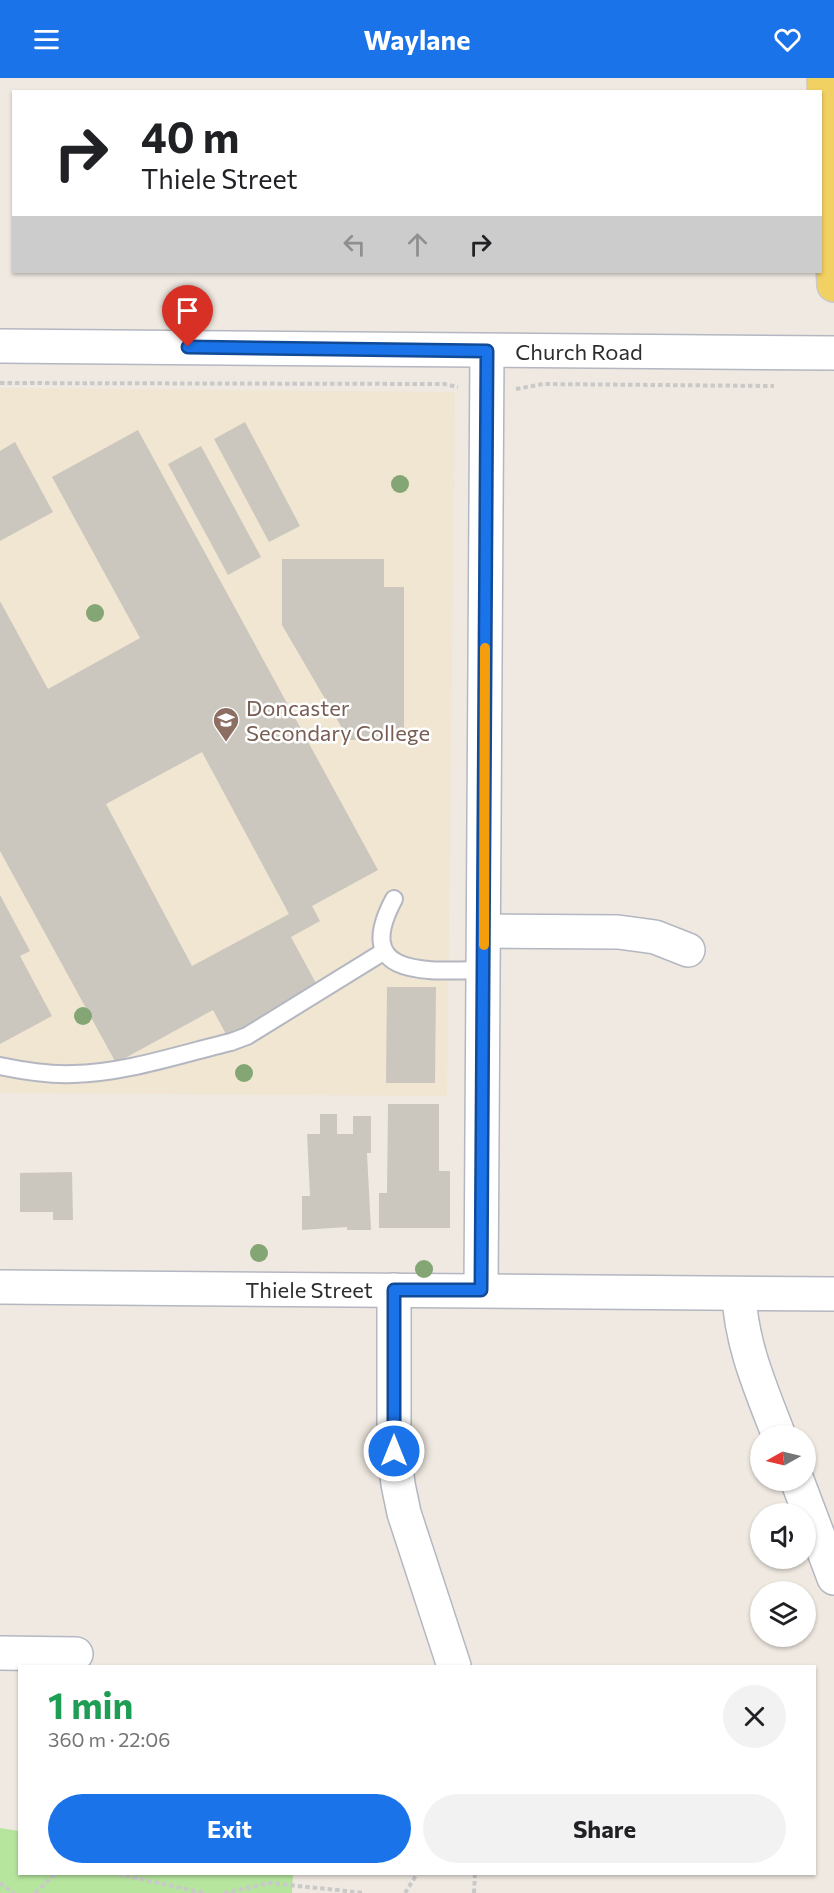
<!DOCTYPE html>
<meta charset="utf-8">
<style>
body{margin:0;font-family:Commissioner,sans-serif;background:#f2f2f2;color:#202124;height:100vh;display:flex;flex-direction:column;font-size:22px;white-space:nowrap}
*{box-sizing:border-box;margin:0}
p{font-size:20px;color:#757577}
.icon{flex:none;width:33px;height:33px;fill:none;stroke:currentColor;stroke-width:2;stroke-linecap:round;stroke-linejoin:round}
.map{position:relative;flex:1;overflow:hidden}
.drawer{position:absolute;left:18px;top:1587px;width:798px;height:210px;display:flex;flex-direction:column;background:#fff;border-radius:0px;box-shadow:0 2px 4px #0004}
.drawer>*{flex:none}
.hud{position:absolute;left:12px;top:12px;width:810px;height:183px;border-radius:0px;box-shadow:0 2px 4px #0004;background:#fff;color:#202124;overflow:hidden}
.needle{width:39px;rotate:262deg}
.fabs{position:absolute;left:750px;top:1347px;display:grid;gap:12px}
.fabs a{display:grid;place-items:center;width:66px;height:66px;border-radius:50%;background:#fff;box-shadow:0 2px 4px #0004;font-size:30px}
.pin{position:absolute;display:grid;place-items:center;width:51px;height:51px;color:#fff;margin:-62px -26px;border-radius:50% 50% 50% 0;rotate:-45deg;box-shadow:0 0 6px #0007}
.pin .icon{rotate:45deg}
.me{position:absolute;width:66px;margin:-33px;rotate:0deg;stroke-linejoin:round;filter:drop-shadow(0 0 4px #0008)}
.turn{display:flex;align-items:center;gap:21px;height:126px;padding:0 30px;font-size:27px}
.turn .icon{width:78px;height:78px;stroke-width:2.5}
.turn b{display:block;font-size:42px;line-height:51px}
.lanes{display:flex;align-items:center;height:57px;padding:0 30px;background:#0003;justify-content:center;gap:30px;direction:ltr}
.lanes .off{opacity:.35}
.round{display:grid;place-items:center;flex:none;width:63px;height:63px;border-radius:32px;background:#f2f2f2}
.headline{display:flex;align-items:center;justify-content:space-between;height:102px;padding:0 30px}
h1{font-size:36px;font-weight:700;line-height:45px;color:#1e9e55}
.action{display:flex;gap:12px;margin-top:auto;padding:12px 30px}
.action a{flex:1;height:69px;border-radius:36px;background:#1a73e8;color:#fff;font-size:24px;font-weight:700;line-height:69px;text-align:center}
.action a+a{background:#f2f2f2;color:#202124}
header{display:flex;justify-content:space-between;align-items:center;height:78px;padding:0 30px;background:#1a73e8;color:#fff;font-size:27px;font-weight:700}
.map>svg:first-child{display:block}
.education{fill:#f0e6d1}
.green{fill:#b6e59e}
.building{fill:#cbc7bf;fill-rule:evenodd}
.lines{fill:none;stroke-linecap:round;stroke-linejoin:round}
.lane-casing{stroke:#b4b7c1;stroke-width:20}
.street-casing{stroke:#b4b7c1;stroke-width:36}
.primary-casing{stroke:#c9c9c9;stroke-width:36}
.path{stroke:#c9c9c9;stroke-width:4;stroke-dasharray:4.5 3;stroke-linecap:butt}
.lane{stroke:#fff;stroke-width:16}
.street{stroke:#fff;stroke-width:33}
.primary{stroke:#f2d163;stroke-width:33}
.tree{fill:#84a574}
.route-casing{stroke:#114b97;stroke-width:15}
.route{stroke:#1a73e8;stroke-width:10}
.slow{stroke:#f59e0b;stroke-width:10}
.labels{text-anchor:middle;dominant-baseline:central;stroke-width:5;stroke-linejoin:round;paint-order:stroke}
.street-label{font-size:22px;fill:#2e2e2e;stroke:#fff}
.education-label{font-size:22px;fill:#785e54;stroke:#fff;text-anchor:start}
</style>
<header><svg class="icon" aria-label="menu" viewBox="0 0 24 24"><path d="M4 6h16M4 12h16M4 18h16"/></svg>Waylane<svg class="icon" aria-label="heart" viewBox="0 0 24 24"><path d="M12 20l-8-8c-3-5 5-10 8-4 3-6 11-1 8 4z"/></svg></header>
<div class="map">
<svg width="834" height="1815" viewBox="0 0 834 1815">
<rect width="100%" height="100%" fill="#efe9e1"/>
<polygon class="education" points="0,310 455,314 447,1018 0,1015"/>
<polygon class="green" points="0,1750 19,1753 20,1796 293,1796 292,1815 0,1815"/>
<g class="building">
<polygon points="245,344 300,448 269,464 214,361"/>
<path d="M 138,352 L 378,792 L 312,828 L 320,843 L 291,859 L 318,909 L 227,958 L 213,932 L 116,985 L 0,773 L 0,523 L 48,611 L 140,560 L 52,399 ZM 202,674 L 289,836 L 192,888 L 106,726 Z"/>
<polygon points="15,364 53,434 0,463 0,373"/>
<polygon points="201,368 261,479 228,497 168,386"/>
<polygon points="282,481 384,481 384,509 404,509 404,662 349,662 282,547"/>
<polygon points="0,817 30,873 20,878 52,938 0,966"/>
<polygon points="387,909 436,909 435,1005 386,1005"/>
<polygon points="388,1026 439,1026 439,1093 450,1093 450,1150 379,1150 379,1115 387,1115"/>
<polygon points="320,1036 337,1036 337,1056 353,1056 353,1038 371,1038 371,1075 367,1075 371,1152 347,1152 347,1149 302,1152 302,1118 310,1118 307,1056 320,1056"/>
<polygon points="72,1094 73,1142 53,1142 53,1134 20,1134 20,1095"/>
</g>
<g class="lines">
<g class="lane-casing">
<g id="lane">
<path d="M 394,821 C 351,901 428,893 484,892"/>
<path d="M 0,988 C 24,993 48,997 73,996 C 126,995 180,976 231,964 L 247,958 L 383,874"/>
</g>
</g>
<g class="street-casing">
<g id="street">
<polyline points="0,268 834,275"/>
<polyline points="484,853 618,854 655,859 688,872"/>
<polyline points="0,1209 834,1216"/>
<polyline points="394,1212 394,1373 398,1406 404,1435 454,1588"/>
<polyline points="481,1212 487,273"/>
<path d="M 739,1216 C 741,1266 761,1311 779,1358"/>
<polyline points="797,1402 834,1500"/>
<polyline points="0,1575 76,1576"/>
</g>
</g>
<g class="primary-casing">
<polyline id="primary" points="824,0 834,207"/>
</g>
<g class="path">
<polyline points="0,305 444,306 458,309"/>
<polyline points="516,311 543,306 774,308"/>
<polyline points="118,1796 204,1815"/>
<polyline points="0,1805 14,1815"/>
<polyline points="35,1815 55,1796"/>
<polyline points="224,1815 270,1805 365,1815"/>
<polyline points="405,1815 417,1796"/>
<polyline points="474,1815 475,1796"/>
</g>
<use href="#lane" class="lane"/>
<use href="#street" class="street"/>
<use href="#primary" class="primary"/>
</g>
<g class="tree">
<circle cx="400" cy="406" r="9"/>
<circle cx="95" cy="535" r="9"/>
<circle cx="83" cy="938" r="9"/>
<circle cx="244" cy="995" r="9"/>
<circle cx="259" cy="1175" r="9"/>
<circle cx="424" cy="1191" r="9"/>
</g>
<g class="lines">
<g class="route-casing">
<polyline id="route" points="188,269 487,273 481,1212 394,1212 394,1373"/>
</g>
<use href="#route" class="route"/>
<polyline class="slow" points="484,867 485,570"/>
</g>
<defs>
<g id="school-pin" transform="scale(1.35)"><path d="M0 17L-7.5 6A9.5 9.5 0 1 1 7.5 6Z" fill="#8d6e63" stroke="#fff"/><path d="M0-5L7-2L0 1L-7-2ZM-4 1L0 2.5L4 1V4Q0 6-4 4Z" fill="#fff"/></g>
</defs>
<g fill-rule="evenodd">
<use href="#school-pin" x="226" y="642"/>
</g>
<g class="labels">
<g class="street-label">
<text x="579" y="273">Church Road</text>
<text x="309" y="1211">Thiele Street</text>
</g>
<g class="education-label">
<text x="246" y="629">Doncaster<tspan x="246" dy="25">Secondary College</tspan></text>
</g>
</g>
</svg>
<div class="fabs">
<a><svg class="needle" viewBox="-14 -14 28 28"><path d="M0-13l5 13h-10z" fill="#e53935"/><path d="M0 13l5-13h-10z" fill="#757577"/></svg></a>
<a><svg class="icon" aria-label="sound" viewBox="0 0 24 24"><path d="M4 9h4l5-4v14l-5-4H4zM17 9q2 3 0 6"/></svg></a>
<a><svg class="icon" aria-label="layers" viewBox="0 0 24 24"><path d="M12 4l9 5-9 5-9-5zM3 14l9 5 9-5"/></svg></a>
</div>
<div class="pin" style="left:188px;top:269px;background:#d93025"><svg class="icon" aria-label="arrive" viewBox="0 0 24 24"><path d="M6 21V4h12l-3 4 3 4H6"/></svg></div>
<svg class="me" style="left:394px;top:1373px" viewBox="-20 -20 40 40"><circle r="17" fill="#1a73e8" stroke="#fff" stroke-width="3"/><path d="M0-11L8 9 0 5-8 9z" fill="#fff"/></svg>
<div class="hud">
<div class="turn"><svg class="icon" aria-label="right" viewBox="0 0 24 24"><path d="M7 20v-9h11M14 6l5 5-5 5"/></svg><div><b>40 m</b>Thiele Street</div></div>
<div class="lanes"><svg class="icon off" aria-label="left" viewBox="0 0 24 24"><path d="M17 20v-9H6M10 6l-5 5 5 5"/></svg><svg class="icon off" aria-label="ahead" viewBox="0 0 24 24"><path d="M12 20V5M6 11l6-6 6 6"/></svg><svg class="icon" aria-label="right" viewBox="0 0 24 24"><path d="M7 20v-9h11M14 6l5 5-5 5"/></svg></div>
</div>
<section class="drawer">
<div class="headline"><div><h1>1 min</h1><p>360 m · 22:06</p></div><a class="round"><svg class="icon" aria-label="close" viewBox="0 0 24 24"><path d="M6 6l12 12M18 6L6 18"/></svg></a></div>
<div class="action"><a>Exit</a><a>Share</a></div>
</section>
</div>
